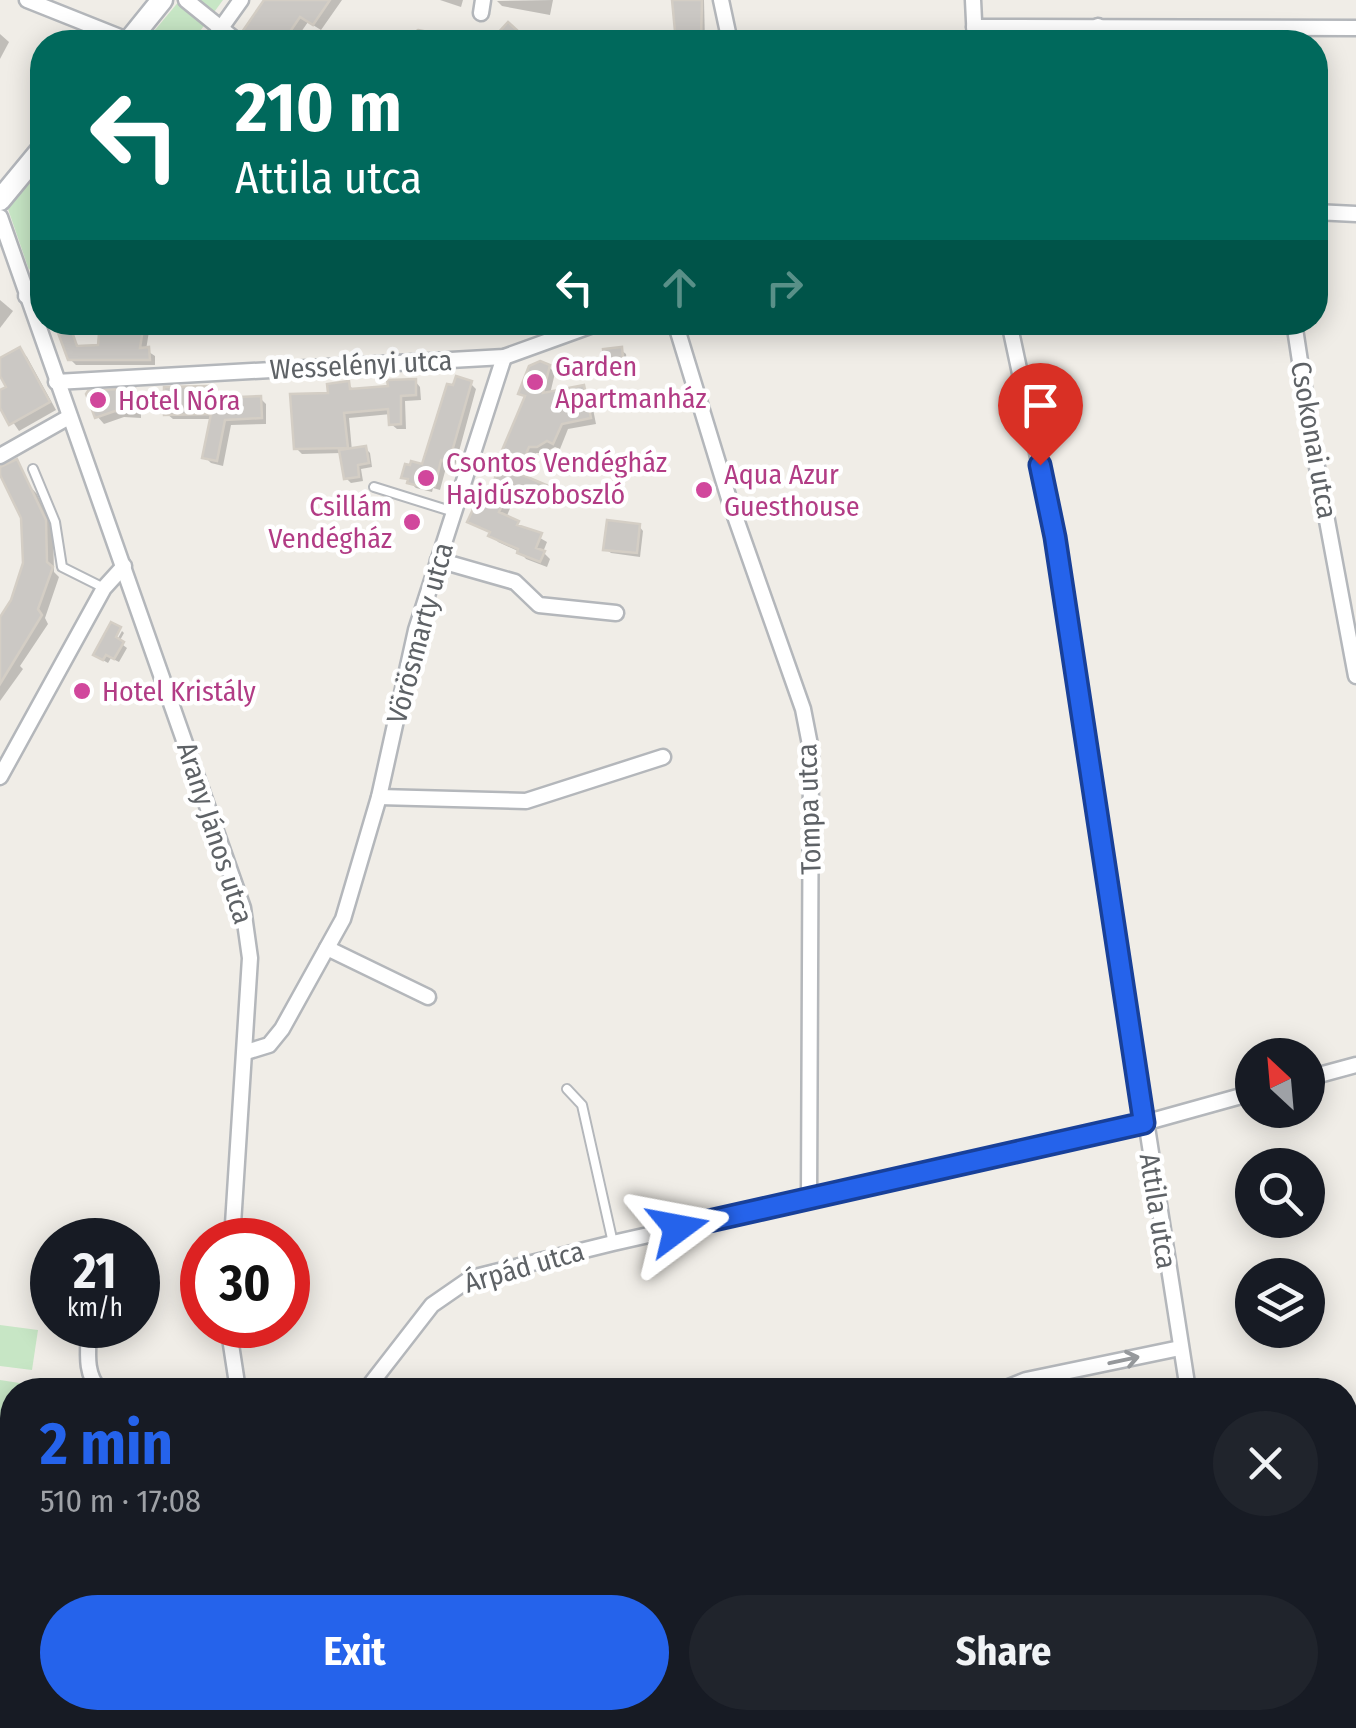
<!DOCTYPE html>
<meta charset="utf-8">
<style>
body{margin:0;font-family:"Fira Sans Condensed",sans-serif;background:#20242c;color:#f1f3f6;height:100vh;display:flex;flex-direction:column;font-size:38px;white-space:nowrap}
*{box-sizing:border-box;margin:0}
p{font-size:32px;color:#9ea1a6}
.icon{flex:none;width:55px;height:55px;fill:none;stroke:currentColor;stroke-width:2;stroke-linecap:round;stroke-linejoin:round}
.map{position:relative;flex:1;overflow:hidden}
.details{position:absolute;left:0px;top:1378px;width:1358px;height:352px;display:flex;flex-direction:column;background:#171b24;border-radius:40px 40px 0 0;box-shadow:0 5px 25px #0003}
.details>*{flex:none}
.top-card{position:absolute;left:30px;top:30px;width:1298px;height:305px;border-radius:40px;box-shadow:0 5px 25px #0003;background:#00695c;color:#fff;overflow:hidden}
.needle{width:65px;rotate:334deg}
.controls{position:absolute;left:1235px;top:1038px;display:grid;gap:20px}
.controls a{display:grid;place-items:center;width:90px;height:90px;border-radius:50%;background:#171b24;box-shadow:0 5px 25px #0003;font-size:50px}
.speed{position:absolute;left:30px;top:1218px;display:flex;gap:20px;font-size:50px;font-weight:700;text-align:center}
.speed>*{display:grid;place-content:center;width:130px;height:130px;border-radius:50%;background:#171b24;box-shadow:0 5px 25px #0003;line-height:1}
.speed small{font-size:25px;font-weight:400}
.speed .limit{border:15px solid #d22;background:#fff;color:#111}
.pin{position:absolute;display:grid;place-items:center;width:85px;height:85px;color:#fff;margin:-102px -42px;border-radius:50% 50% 50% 0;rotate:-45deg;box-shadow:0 0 10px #0007}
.pin .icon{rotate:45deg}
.me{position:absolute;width:110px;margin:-55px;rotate:77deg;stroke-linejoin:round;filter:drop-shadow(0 0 8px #0008)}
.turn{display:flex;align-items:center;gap:35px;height:210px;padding:0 40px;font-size:45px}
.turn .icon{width:130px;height:130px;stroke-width:2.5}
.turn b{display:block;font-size:70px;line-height:85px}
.lanes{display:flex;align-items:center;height:95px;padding:0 40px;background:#0003;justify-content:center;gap:50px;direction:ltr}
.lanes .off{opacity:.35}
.round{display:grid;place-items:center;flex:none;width:105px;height:105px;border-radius:52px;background:#20242c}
.headline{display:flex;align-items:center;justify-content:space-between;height:170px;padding:0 40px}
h1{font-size:60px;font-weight:700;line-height:75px;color:#2563eb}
.button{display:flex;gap:20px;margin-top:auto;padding:20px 40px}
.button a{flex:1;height:115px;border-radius:60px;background:#2563eb;color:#fff;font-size:40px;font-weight:700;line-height:115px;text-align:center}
.button a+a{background:#20242c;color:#f1f3f6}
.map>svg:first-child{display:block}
.green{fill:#c7e6c5}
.shadow{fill:#0003}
.building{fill:#cbc8c4;stroke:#d4cec5;stroke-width:2.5}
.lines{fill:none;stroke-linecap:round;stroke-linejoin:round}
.lane-casing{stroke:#b4b7bb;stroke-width:12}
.street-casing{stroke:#b4b7bb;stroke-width:19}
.secondary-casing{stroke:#b3b6bb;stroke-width:25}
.lane{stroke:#fff;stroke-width:8}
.street{stroke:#fff;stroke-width:14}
.secondary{stroke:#fff;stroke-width:20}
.oneway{stroke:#96999c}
.route-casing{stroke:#184099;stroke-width:25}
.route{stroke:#2563eb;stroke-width:18}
.hotel-dot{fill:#d1479c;stroke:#fff;stroke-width:4}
.labels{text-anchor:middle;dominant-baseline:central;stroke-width:9;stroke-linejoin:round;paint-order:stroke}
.street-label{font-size:28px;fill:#5e6266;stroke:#fff}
.hotel-label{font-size:28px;fill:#b23c85;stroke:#fff;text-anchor:start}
</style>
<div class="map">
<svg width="1356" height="1728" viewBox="0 0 1356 1728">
<rect width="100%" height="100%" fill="#f0ede7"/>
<g class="green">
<polygon points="180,0 223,0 192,42 145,42"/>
<polygon points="42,167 42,251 29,270 8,209"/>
<polygon points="0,1325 38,1330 32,1370 0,1366"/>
<polygon points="0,1380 26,1384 26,1390 12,1390 12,1430 0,1428"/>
</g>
<g class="shadow">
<polygon points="266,0 342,0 321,30 308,22 294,42 250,42"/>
<polygon points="440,0 463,0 461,7"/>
<polygon points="553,0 550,15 502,6 497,1"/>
<polygon points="674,0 704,0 705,42 678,42"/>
<polygon points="0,34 9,42 0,59"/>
<polygon points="0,300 13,311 0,328"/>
<polygon points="102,322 148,322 150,325 146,350 155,356 155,365 76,365 70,359 69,329 80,349 100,348"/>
<polygon points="20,350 27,357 56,410 19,431 0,403 0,393 9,388 0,371 0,360"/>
<polygon points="621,350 626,354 628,373 612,375 608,370"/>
<polygon points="549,367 555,373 550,394 583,388 590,394 596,424 568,429 560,449 555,447 544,453 536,453 525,479 551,490 558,496 554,505 518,489 506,518 547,542 543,552 550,559 547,567 526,559 520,552 498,542 492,534 470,521 484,510 527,399 521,393"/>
<polygon points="415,381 420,387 421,400 405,401 406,429 397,429 391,424 391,414 349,418 352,451 366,449 370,453 372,467 361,469 363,481 351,483 346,478 342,453 302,454 296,448 331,395 348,384 355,391 390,388"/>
<polygon points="470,383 476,389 455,466 447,464 440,490 433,488 432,492 416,488 404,477 424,467"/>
<polygon points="206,389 212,398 243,404 260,398 266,404 266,424 231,425 223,466 211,463 205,457 212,419 173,419 167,414"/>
<polygon points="134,391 141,398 141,418 124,417 104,424 97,416"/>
<polygon points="10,465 37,494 53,529 54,572 59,577 45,618 48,624 20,666 23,669 0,701 0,620 13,601 25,563 24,518"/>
<polygon points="639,526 643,531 640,557 611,553 606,549"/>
<polygon points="122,631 124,633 119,642 127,648 119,662 111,658 108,663 101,659 112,649"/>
<polygon points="628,1382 636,1390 591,1390"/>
<polygon points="0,1489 12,1491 12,1517 0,1515"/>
<polygon points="257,1718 276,1718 274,1728 262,1728 256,1722"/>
<polygon points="311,1718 334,1718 334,1719 317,1724"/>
<polygon points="740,1718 808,1718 798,1720 799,1728 743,1728"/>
</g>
<g class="building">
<polygon points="264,0 330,0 313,25 300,17 283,42 248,42 242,32"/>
<polygon points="672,0 702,0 701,42 676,42"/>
<polygon points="508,22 530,42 506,42 497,34"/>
<polygon points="418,30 454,37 453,42 400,42"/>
<polygon points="100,322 144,322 140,348 149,347 150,360 68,360 57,330 70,326 77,346 98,345"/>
<polygon points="20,347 50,402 9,425 0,408 0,390 6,387 0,376 0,358"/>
<polygon points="622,347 624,369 605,371 603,349"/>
<polygon points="540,361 550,365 543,393 584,385 591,418 562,424 553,444 547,441 537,447 529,447 518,473 553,488 547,500 511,485 499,512 519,521 517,525 542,533 536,548 545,551 540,562 517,553 518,549 488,536 490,532 467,522 476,503 483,506 504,457 500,455 525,396 518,394 529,366"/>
<polygon points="456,376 472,381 449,462 441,460 435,486 428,484 427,488 407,483 408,479 401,478 405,464 410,465 411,461 422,464 447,384 453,385"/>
<polygon points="416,379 416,395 401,396 401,424 389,425 388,409 344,413 348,448 294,449 290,394 328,393 327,384 349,381 350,389 388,386 387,380"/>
<polygon points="208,386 208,394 240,401 240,397 261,396 262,418 225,420 217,461 202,458 211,414 164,415 164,387"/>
<polygon points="135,388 135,412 115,411 95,418 86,394 88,391"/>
<polygon points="366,446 369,463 358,465 359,477 344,479 339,450"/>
<polygon points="17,459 46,520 47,562 53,567 38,609 42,615 0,684 0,617 11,600 23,563 21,518 0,475 0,467"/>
<polygon points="607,520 640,524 637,553 603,550"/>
<polygon points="111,622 121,627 116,637 124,642 114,659 106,655 103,660 93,655"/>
<polygon points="0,1486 12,1489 12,1512 0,1510"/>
</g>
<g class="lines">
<g class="lane-casing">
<g id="lane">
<polyline points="33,469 55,522 62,567 104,588"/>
<polyline points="374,487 454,512"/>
<polyline points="567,1089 582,1105 613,1243"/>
<polyline points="296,1718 299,1728"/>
<polyline points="305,1728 350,1719"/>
</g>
</g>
<g class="street-casing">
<g id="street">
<polyline points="27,0 130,41"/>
<polyline points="186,0 238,42"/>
<polyline points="721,0 730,42"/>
<polyline points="973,0 975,42"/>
<polyline points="481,13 483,0"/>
<polyline points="1098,26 1099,42"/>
<polyline points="974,27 1356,28"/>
<polyline points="211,42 241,0"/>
<polyline points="1315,212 1356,214"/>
<polyline points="0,217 243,908 250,958 232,1240"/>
<polyline points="26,296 42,284"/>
<polyline points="675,322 730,502 803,709 811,750 809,1197"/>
<polyline points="1009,322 1055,537 1188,1390"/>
<polyline points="1294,322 1312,440 1356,676"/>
<polyline points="56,382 504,357 601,322"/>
<polyline points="0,456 69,417"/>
<polyline points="438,560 515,582 539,605 616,613"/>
<polyline points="0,777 104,588 124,566"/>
<polyline points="379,797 526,801 663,757"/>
<polyline points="327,948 428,997"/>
<polyline points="246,1052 269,1045 282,1029 343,919 379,797 416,630 504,357"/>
<polyline points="1308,1078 1356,1065"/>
<path d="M 89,1325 C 89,1347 83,1373 100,1390"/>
<polyline points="228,1325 238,1390"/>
<polyline points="366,1390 432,1305 471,1278 613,1243 1144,1123 1252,1093"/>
<polyline points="1001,1390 1026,1380 1180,1348"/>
<polyline points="1345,1465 1356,1463"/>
<polyline points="0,1557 12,1559"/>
<polyline points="350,1718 353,1728"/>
<polyline points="1243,1718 1244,1728"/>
<polyline points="575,1728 618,1718"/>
</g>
</g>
<g class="secondary-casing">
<g id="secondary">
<polyline points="128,42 162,0"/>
<polyline points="0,200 42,149"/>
</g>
</g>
<use href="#lane" class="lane"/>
<use href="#street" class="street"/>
<use href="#secondary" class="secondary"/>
</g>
<defs><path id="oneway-shaft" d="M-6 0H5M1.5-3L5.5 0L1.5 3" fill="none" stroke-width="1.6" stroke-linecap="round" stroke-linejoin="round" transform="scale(2.5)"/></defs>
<use class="oneway" href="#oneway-shaft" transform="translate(1124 1360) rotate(-12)"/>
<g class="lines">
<g class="route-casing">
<polyline id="route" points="678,1228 1144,1123 1055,537 1040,465"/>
</g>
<use href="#route" class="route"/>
</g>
<g class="hotel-dot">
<circle cx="535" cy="382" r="10"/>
<circle cx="98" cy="400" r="10"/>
<circle cx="426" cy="478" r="10"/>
<circle cx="704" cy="490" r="10"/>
<circle cx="412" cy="522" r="10"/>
<circle cx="82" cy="691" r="10"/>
</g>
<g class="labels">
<g class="street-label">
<text transform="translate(361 365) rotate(-3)">Wesselényi utca</text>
<text transform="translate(1314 440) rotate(80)">Csokonai utca</text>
<text transform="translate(420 633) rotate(-75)">Vörösmarty utca</text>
<text transform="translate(809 809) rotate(-92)">Tompa utca</text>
<text transform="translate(215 833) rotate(72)">Arany János utca</text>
<text transform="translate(1158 1211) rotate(81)">Attila utca</text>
<text transform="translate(524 1267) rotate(-16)">Árpád utca</text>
</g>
<g class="hotel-label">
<text x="555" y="366">Garden<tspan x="555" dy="32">Apartmanház</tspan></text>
<text x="118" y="400">Hotel Nóra</text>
<text x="446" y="462">Csontos Vendégház<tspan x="446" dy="32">Hajdúszoboszló</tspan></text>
<text x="724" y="474">Aqua Azur<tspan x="724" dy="32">Guesthouse</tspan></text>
<text x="392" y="506" text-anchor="end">Csillám<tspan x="392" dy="32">Vendégház</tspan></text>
<text x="102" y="691">Hotel Kristály</text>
</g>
</g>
</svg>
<div class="controls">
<a><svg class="needle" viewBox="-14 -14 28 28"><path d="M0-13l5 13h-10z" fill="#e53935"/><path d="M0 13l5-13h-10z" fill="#9ea1a6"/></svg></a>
<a><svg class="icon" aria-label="search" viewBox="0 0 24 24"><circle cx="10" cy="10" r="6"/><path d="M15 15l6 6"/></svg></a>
<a><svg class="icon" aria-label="layers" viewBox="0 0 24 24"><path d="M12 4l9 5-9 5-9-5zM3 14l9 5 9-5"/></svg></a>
</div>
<div class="speed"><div>21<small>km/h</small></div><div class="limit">30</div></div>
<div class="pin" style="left:1040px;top:465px;background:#d93025"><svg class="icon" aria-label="arrive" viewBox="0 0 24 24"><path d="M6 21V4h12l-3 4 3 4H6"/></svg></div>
<svg class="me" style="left:678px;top:1228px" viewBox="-20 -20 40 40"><path d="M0-17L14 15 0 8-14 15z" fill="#2563eb" stroke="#fff" stroke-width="4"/></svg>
<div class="top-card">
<div class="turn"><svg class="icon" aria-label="left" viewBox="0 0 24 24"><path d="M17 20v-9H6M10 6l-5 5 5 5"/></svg><div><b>210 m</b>Attila utca</div></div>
<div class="lanes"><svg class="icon" aria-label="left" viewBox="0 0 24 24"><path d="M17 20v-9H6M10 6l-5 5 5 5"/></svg><svg class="icon off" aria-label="ahead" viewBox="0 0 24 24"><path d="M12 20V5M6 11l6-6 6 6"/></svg><svg class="icon off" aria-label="right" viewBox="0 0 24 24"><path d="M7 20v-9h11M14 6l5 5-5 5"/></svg></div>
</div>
<section class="details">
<div class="headline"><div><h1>2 min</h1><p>510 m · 17:08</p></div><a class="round"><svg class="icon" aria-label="close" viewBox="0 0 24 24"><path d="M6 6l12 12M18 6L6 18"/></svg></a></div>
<div class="button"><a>Exit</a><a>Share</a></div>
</section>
</div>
